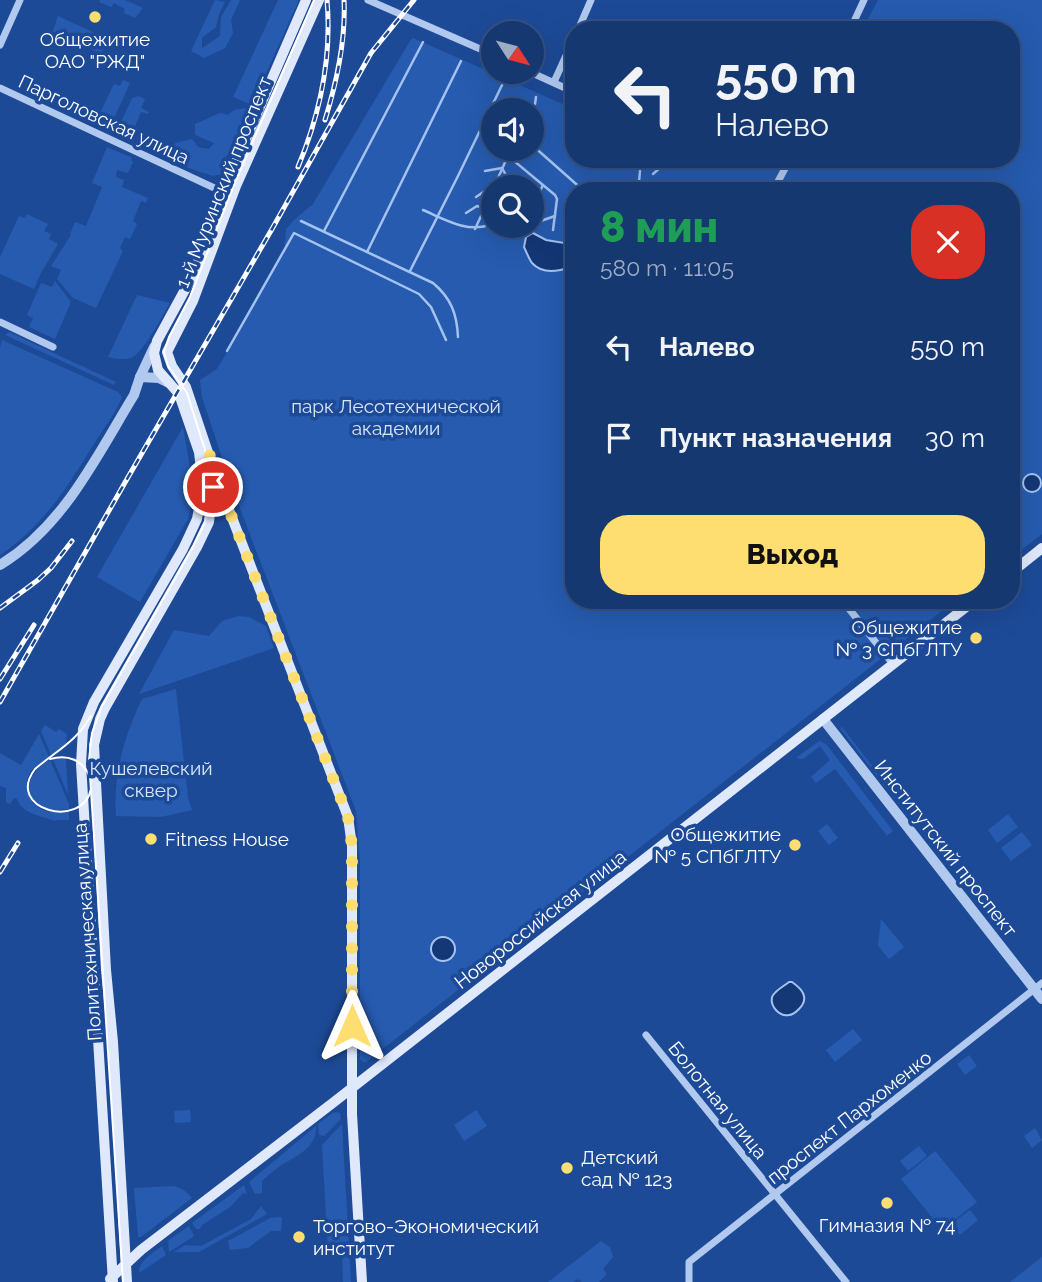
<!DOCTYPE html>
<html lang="ru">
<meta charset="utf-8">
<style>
body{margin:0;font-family:Raleway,sans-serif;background:#1f3f76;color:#f1f3f6;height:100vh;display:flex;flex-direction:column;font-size:26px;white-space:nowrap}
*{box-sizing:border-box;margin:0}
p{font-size:23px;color:#9eacc3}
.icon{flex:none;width:38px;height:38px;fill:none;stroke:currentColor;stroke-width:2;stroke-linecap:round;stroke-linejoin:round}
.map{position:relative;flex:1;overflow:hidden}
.panel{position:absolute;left:565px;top:182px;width:455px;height:427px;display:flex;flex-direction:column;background:#163871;border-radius:28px;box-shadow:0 7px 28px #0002,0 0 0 2px #355284}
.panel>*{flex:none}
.banner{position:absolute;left:565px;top:21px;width:455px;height:147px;border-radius:28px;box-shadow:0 7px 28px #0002,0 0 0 2px #355284;background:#163871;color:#f1f3f6;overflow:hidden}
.needle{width:46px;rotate:126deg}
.buttons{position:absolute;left:481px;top:21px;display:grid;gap:14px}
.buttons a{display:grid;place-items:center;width:63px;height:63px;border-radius:50%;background:#163871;box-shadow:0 7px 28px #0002,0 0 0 2px #355284;font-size:35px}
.pin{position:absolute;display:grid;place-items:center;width:60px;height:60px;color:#fff;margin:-30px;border:4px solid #fff;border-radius:50%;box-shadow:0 2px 7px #0007}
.me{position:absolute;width:77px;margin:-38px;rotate:0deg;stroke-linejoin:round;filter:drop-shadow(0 0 5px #0008)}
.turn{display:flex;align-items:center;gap:24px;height:147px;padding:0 35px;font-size:32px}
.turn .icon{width:91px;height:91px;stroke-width:2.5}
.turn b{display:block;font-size:49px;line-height:60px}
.round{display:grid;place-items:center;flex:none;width:74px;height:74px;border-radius:28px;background:#1f3f76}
.overview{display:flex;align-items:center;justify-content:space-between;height:119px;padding:0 35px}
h1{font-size:42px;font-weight:800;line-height:52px;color:#1e9e55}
.action{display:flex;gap:14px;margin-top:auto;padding:14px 35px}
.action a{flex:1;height:80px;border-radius:28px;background:#fede70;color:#111;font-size:28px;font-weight:800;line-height:80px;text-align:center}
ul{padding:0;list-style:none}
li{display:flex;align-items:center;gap:21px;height:91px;padding:0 35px}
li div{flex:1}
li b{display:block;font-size:26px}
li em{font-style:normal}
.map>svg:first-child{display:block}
.green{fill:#265baf;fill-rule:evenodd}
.water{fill:#143775;stroke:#a5c3f1;stroke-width:2}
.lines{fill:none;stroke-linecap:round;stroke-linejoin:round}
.stream{stroke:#a5c3f1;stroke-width:2.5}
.minor{stroke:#b1c9ef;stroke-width:7}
.tertiary{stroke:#b1c9ef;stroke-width:10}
.secondary{stroke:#dfe9fb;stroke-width:10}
.tram{stroke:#fff;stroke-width:2}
.rail-casing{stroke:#fff;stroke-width:5}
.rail{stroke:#1d4a97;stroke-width:2.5;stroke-dasharray:8;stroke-linecap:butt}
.route{stroke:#fede70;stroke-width:12;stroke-dasharray:0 21.6}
.poi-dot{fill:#fede70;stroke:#1d4a97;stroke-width:2.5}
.labels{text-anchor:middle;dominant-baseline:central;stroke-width:7;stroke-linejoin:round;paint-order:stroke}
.poi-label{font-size:19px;fill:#fff;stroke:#1d4a97;text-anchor:start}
.street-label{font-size:19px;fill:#fff;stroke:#1d4a97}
.park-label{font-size:19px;fill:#d8e5fb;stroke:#1d4a97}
</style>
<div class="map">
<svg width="1042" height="1282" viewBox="0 0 1042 1282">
<rect width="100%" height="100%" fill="#1d4a97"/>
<g class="green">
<polygon points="100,0 125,0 143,8 135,18 124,13 125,9 114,3 111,7 99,2"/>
<polygon points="215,0 225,2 219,14 216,27 202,38 202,48 220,36 221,17 231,0 240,0 231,20 233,33 225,48 204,58 191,51"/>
<polygon points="278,0 298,0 298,2 252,105 233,97"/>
<path d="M 878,0 L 1042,0 L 1042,534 L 1012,557 L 1012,191 L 574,191 L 574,600 L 956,600 L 366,1062 L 363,1062 L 360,1059 L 360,862 L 356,811 L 231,485 L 202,397 L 200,380 L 217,369 L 284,254 L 286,229 L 294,220 L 313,204 L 410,41 L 413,38 L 574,109 L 574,159 L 684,159 L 695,165 L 720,159 L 1012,159 L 1012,30 L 862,30 ZM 494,110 L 532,110 L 532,149 L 494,149 ZM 494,187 L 532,187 L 532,226 L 494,226 Z"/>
<polygon points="58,16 108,39 101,54 63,36 60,41 51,37"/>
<polygon points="123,80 130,83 110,127 90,117 92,113 99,115 114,84 120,86"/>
<polygon points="138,96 145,99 141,108 149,112 148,114 141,112 131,136 127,134 130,126 121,122 132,98"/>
<polygon points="245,108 251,112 245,129 234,137 235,148 221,161 228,170 227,173 213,176 186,167 184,164 184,153 174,150 175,143 192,139 198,147 209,149 214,143 195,135 195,124 220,113 228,115 234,110"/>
<polygon points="107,147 132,158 131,160 133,162 128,173 117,170 116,177 124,180 122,187 148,198 146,203 141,201 133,221 137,224 130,239 125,237 120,248 123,251 96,308 73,298 57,279 61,270 51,266 71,235 70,234 75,222 86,226 102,187 92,183"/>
<polygon points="27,214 48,224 44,231 51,234 49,239 58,244 41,273 34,289 0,274 0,257 19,216 25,218"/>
<polygon points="55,281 71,302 55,339 29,327 33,318 27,315 41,283 52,287"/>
<path d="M 137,295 L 170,303 C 162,316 143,354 131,358 C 123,360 116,359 108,357 Z"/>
<polygon points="9,332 116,382 114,385 5,335"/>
<path d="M 2,340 L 118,392 L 122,397 C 117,411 106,425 97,439 C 70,483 44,526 0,555 L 0,348 Z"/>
<polygon points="183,427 192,479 192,501 188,519 140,602 97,577"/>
<polygon points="238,616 249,617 266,626 274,648 139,694 174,630 209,636 222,621"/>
<path d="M 176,689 L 188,798 L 192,810 L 161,817 L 116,816 C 113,774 124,737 142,699 Z"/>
<polygon points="45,725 56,732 59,729 67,734 66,744 51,755 41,731"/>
<polygon points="842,727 910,815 908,816 840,728"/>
<path d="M 39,734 L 49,757 C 43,761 36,765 31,771 C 21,785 29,806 46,811 C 54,813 61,812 69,812 L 69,820 L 57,820 L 55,821 C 42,816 22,814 17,799 L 14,798 L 10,804 L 6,802 L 6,788 L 0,786 L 0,753 L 21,765 Z"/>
<polygon points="819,741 826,744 893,831 887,836 835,769 816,783 811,777 830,760 820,746 803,759 796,758"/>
<polygon points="58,758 65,758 66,761 68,795 53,759"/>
<path d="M 50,760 L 69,804 L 69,809 C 60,810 50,811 41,807 C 17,794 32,769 50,760 Z"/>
<polygon points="1008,814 1018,827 997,843 988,830"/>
<polygon points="827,824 838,838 829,845 818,831"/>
<polygon points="1022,832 1032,845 1011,861 1001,848"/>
<polygon points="881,919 904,947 889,959 878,946"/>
<polygon points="853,1029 862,1040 835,1062 826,1050"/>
<polygon points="969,1055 977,1066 965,1075 957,1064"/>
<polygon points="190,1110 191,1122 175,1123 174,1111"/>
<polygon points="476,1110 487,1126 464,1141 454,1125"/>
<polygon points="336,1112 340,1113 341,1119 324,1136 319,1135 318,1124 333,1113"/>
<polygon points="342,1124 351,1282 343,1282 342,1252 328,1252 322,1145"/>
<path d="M 316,1126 C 317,1146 300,1154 285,1163 C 276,1168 269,1175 262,1181 L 262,1193 L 255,1194 L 249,1182 Z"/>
<polygon points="1035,1128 1042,1140 1032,1148 1024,1136"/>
<polygon points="919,1146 927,1156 908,1171 900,1161"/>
<polygon points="935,1151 977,1202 942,1230 901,1179"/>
<polygon points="244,1185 247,1194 243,1193 230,1207 202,1225 200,1229 196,1229 192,1223"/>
<path d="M 172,1186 C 181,1187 186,1191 192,1198 L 141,1237 L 138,1237 L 134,1188 Z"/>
<polygon points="261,1206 267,1214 199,1252 174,1252 185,1245 201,1246 251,1219"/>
<polygon points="970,1210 978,1220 960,1235 951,1224"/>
<polygon points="282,1217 281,1231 271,1231 248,1248 230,1250 228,1241 270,1218"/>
<polygon points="189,1226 194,1235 193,1237 169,1252 168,1241"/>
<polygon points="601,1241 610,1247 613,1257 603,1269 607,1274 599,1282 582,1282 578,1279 573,1282 548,1282"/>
<path d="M 162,1246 L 166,1255 L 139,1273 C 139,1260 152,1254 162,1246 Z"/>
<polygon points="1042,1257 1042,1282 1010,1282"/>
</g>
<g class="water">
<path d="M 533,233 L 546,240 L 564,243 L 574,235 L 574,265 L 572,267 C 559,271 543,275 532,263 C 529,259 526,251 524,247 L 526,237 Z"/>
<circle cx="1032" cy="483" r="9"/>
<circle cx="443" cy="949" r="12"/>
<path d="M 789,982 L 792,982 C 802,989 810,998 799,1009 C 797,1011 792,1015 789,1015 C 780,1017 770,1007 772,997 C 774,991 784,986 789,982 Z"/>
</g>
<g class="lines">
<g class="stream">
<polyline points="889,26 893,30"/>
<polyline points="866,30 870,22"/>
<polyline points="529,110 535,104 536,97"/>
<polyline points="532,145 584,191"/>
<polyline points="508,156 555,195 557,199 553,230"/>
<polyline points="485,171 502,168 512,186"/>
<polyline points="640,171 639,182 641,191"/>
<polyline points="653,174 670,159"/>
<polyline points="494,187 511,149"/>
<polyline points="619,188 639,182"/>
<polyline points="704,191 707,189 708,191"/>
<polyline points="476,197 495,184"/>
<path d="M 423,210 C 444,219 467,233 489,225 L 492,222 L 484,208 L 477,206 L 466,213"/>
<polyline points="538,212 539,193 543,185"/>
<path d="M 301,221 L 433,283 C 451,298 457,314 458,337"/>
<polyline points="532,224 555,216"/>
<polyline points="512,226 513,226"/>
<polyline points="475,229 494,188"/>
<polyline points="516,230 527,226"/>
<polyline points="324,231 423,42"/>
<polyline points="367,252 461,61"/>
<polyline points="410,271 458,176 504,81"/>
<polyline points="227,351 294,233 419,294 431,307 446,340"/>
</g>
<g class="minor">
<polyline points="368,0 494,55"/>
<polyline points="578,30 591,0"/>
<polyline points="850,30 864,0"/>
<polyline points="0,45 20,0"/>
<polyline points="530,72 574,92"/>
<polyline points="554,82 574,38"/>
<polyline points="0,88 225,193"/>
<polyline points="773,191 790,159"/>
<polyline points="0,322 53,347"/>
<polyline points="842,600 893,664"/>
<polyline points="646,1035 846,1282"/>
<polyline points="689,1282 689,1262 1042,983"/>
</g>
<g class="tertiary">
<polyline points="140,377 159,378 169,383"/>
<path d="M 0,565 C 64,526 96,457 134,395 L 140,377 L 154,347"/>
<polyline points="823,719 1042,999"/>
</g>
<g class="secondary">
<polyline points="319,0 236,186 193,301 167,352 172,366 186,387 217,479 348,817 352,846 352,1114 362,1282"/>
<polyline points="1012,572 1042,548"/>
<polyline points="110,1279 141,1250 334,1102 975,600"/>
<polyline points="113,1282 81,764 83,729 94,702 183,549 197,519 203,487 199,452 179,394 158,370 154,353 157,341 193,275 223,192 306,0"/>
<polyline points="127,1282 113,1042 106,970 94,745 100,719 105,708 197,547 209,522 213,487 211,475"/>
</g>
<g class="tram">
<path d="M 50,759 C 68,754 83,760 90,777"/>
<path d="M 91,789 C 83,830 4,810 35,769 C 57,750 75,743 91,716"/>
<polyline points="123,1282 89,760 92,733 102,706 192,549 205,522 210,488 205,450 187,393 168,366 164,352 169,337 190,297 234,185 314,0"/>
</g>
<g class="rail-casing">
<g id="rail">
<path d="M 325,120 C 337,81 346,41 344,0"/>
<path d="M 298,167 C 320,114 332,58 327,0"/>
<polyline points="0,608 38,580 51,568 72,541"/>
<polyline points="0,679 34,625"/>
<polyline points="0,702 127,479 272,229 371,53 414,0"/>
<polyline points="0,872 18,843"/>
</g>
</g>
<use href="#rail" class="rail"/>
</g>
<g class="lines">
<polyline class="route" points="213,487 208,450 217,479 348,817 352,846 352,1026"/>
</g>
<g class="poi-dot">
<circle cx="95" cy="17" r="7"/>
<circle cx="976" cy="638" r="7"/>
<circle cx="151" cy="839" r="7"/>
<circle cx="795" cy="845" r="7"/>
<circle cx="567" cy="1168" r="7"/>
<circle cx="887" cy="1203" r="7"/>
<circle cx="299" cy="1237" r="7"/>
</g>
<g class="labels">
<g class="poi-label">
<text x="95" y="39" text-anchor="middle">Общежитие<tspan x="95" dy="22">ОАО "РЖД"</tspan></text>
<text x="962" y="627" text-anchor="end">Общежитие<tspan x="962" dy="22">№ 3 СПбГЛТУ</tspan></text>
<text x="781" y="834" text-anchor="end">Общежитие<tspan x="781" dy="22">№ 5 СПбГЛТУ</tspan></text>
<text x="165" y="839">Fitness House</text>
<text x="581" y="1157">Детский<tspan x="581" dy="22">сад № 123</tspan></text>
<text x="887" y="1225" text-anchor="middle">Гимназия № 74</text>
<text x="313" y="1226">Торгово-Экономический<tspan x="313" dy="22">институт</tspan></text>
</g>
<g class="street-label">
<text transform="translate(104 119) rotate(25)">Парголовская улица</text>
<text transform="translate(223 182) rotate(-68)">1-й Муринский проспект</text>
<text transform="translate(946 848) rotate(52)">Институтский проспект</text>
<text transform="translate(540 919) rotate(-38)">Новороссийская улица</text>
<text transform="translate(87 932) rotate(-94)">Политехническая улица</text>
<text transform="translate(718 1100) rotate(51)">Болотная улица</text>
<text transform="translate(849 1117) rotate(-38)">проспект Пархоменко</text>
</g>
<g class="park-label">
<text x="396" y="406">парк Лесотехнической<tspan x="396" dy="22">академии</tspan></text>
<text x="151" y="768">Кушелевский<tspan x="151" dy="22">сквер</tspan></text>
</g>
</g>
</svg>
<div class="buttons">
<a><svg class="needle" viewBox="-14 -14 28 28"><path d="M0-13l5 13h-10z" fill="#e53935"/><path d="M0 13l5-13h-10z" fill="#9eacc3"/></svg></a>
<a><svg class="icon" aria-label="sound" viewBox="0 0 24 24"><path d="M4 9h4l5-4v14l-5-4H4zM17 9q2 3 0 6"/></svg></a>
<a><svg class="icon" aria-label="search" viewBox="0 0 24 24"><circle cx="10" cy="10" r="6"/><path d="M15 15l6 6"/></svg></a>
</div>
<div class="pin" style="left:213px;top:487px;background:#d93025"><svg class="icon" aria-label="arrive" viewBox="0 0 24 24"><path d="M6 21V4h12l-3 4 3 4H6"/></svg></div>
<svg class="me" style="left:352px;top:1026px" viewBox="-20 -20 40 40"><path d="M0-17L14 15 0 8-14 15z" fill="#fede70" stroke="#fff" stroke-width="4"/></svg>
<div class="banner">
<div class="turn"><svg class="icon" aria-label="left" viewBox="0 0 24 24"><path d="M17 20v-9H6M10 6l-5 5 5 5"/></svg><div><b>550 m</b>Налево</div></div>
</div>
<section class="panel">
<div class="overview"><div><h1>8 мин</h1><p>580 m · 11:05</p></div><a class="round" style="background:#d93025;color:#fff"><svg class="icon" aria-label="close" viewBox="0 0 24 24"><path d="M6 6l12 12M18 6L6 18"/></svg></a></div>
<ul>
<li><svg class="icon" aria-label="left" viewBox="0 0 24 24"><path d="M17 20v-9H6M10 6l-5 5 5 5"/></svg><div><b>Налево</b></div><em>550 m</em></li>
<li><svg class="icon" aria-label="arrive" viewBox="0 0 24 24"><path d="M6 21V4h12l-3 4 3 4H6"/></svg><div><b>Пункт назначения</b></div><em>30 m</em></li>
</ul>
<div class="action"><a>Выход</a></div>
</section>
</div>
